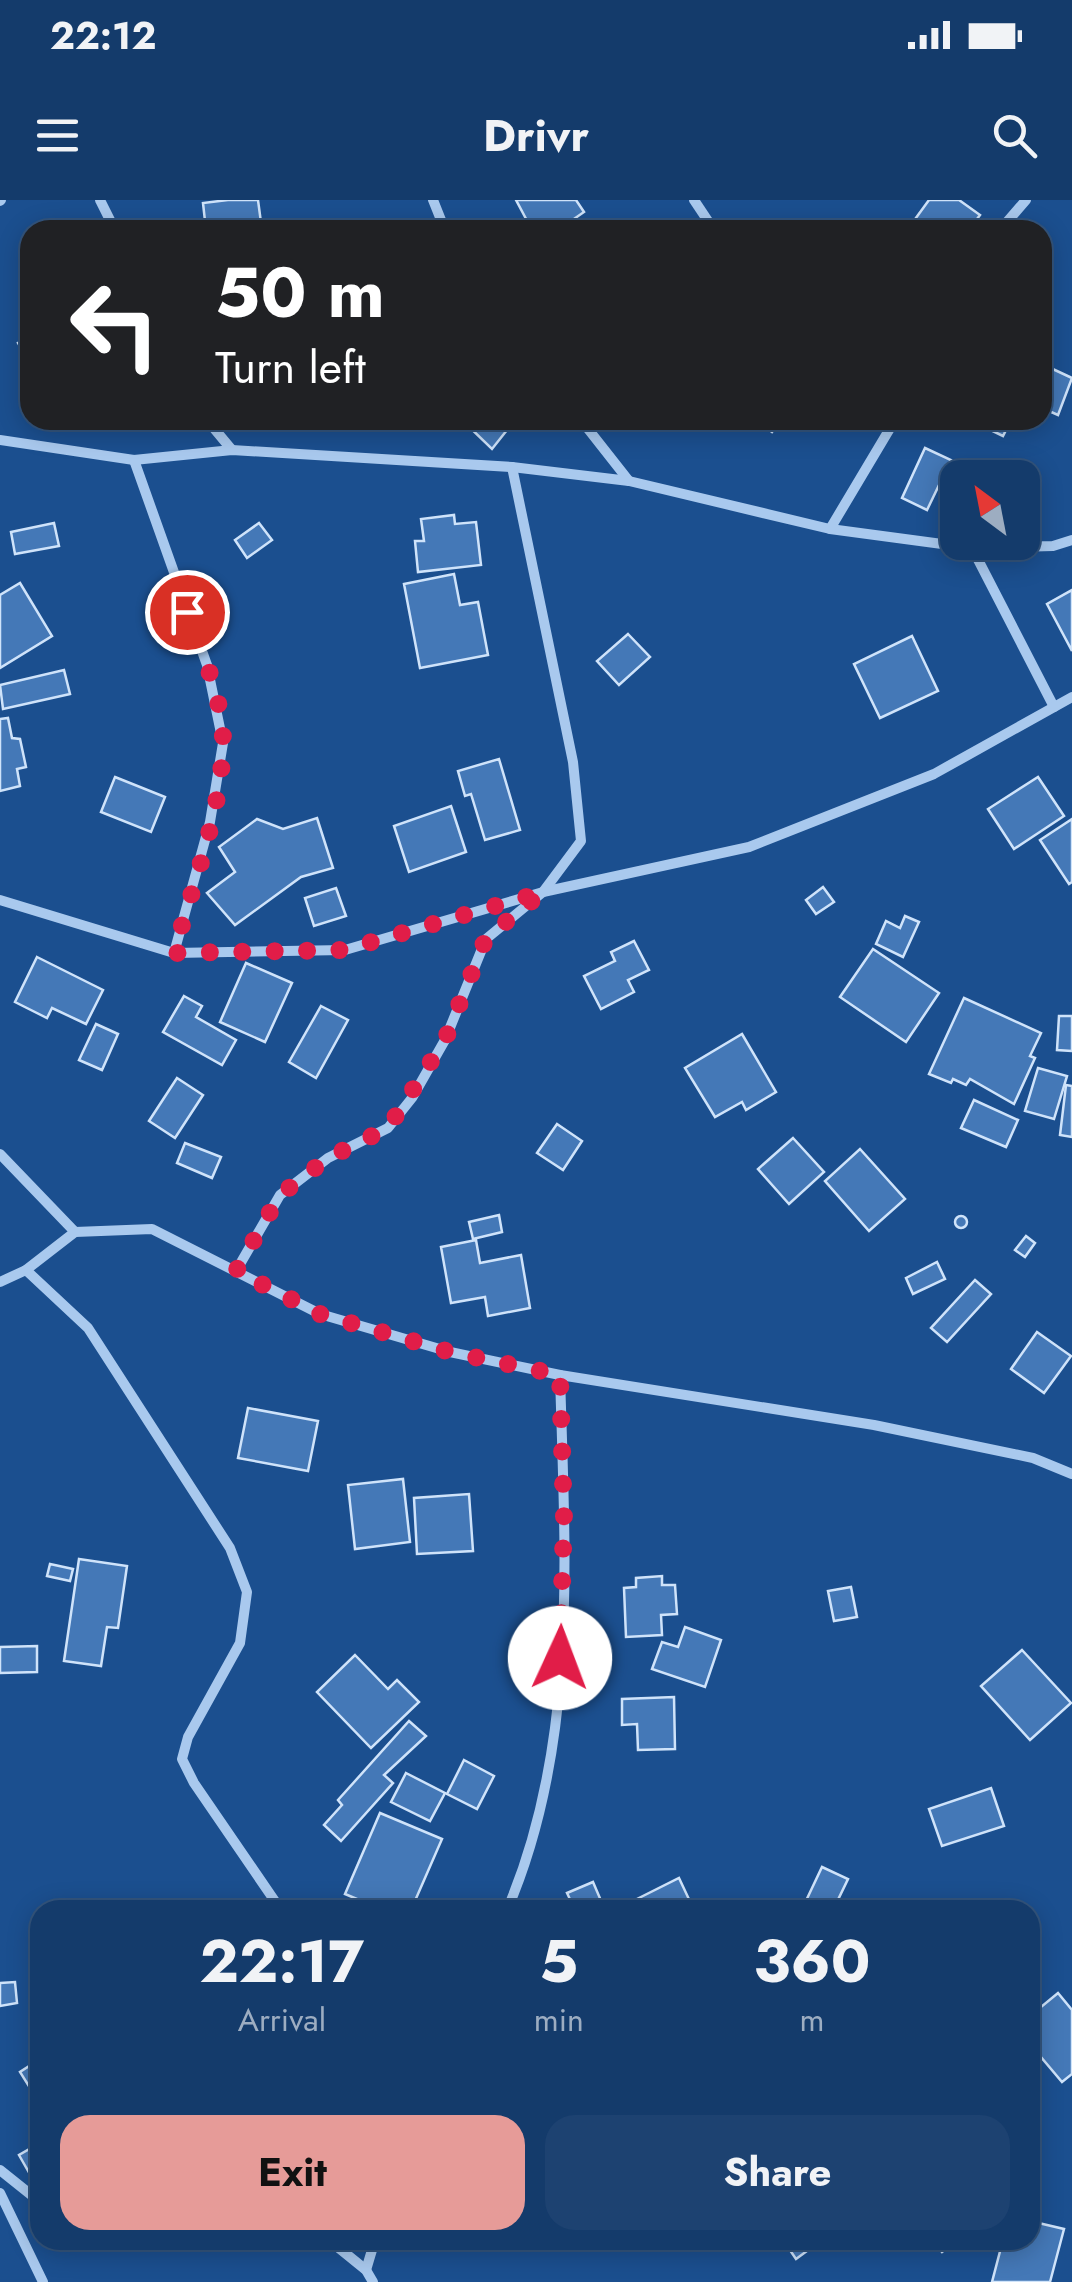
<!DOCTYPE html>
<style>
body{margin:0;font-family:Jost,sans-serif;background:#1d4271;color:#f1f3f6;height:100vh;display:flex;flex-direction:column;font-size:38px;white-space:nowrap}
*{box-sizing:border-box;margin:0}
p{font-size:32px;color:#9dadc1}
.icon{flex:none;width:55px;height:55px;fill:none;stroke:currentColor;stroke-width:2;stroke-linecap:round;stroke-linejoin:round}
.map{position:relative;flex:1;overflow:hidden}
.side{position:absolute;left:30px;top:1700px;width:1010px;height:350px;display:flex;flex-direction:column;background:#143b6b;border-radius:30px;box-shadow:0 5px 25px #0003,0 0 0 2px #33557e}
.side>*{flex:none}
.top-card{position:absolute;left:20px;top:20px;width:1032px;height:210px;border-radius:30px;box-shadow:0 5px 25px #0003,0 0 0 2px #33557e;background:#202124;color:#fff;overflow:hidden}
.needle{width:65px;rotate:328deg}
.tools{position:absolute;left:940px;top:260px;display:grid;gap:20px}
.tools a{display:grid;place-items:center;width:100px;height:100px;border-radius:20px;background:#143b6b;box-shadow:0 5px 25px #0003,0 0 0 2px #33557e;font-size:50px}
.pin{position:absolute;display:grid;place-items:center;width:85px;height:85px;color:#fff;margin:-42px;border:5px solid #fff;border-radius:50%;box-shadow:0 2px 10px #0007}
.me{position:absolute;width:110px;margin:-55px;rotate:2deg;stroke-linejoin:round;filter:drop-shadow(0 0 8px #0008)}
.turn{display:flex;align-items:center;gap:35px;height:210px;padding:0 30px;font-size:45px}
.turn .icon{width:130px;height:130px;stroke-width:2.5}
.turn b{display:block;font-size:70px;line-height:85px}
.eta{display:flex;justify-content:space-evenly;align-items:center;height:170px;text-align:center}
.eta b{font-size:60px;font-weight:700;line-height:70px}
.cta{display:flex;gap:20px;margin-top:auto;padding:20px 30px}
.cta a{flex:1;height:115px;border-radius:30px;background:#e69b98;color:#111;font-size:40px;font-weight:700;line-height:115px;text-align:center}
.cta a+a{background:#1d4271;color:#f1f3f6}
.status{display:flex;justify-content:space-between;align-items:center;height:70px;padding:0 50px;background:#143b6b;direction:ltr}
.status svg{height:28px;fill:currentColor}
header{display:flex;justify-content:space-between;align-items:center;height:130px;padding:0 30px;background:#143b6b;font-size:45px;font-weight:700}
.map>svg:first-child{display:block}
.building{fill:#4478b7;stroke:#cfe3fa;stroke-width:2.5}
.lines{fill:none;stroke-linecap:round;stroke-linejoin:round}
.street{stroke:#a9c9ee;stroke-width:10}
.route{stroke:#e11d48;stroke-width:18;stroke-dasharray:0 32.4}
</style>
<div class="status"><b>22:12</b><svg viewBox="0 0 49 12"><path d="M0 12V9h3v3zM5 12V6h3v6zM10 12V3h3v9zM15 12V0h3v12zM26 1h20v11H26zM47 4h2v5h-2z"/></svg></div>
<header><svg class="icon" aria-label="menu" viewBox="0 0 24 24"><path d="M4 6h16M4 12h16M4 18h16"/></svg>Drivr<svg class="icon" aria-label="search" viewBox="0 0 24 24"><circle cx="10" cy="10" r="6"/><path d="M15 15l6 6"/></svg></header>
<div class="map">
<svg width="1072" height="2082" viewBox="0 0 1072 2082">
<rect width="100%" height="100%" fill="#1b4f8f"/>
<g class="building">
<polygon points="228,0 258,0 262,30 206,30 203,3"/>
<polygon points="516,0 576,0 584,12 558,30 532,30"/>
<polygon points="929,0 959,0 980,15 969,30 924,30 913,22"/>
<polygon points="30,136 30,163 18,143"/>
<polygon points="1042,164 1072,178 1058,215 1042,208"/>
<polygon points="462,220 515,220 492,249"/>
<polygon points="756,220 781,220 772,232"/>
<polygon points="987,220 1011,220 1003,236 984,227"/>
<polygon points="925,248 951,260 927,310 902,298"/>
<polygon points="454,315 455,324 476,322 481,365 418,372 415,341 424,341 421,319"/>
<polygon points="54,323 59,346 15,354 11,332"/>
<polygon points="259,323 272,340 247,358 235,340"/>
<polygon points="454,374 460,405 478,402 488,455 420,468 404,384"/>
<polygon points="20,383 52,436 0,468 0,395"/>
<polygon points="1072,390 1072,451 1047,404"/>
<polygon points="628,434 650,457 619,485 597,461"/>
<polygon points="912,436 938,491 880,518 854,464"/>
<polygon points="64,470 70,494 3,509 0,485"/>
<polygon points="8,518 12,538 20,539 26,567 17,569 20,586 0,591 0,519"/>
<polygon points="499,559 520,630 485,640 471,594 465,596 458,571"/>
<polygon points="115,577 165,597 151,632 101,612"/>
<polygon points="1038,577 1064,616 1014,649 988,609"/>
<polygon points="451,606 466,652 409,672 394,626"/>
<polygon points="317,618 333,668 301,677 235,725 207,693 235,672 219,647 257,619 283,629"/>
<polygon points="1072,619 1072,682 1069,684 1040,640"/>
<polygon points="823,687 834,702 816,714 806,700"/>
<polygon points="336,688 346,716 314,726 305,698"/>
<polygon points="905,716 919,722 903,757 876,744 886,721 900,728"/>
<polygon points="634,741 649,770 628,780 634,792 601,809 584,776 615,761 611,752"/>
<polygon points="873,749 939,793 906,842 840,797"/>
<polygon points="37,757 103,790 86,824 52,808 47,818 15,802"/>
<polygon points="246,763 292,783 265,842 220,822"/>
<polygon points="184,796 202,806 196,817 236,840 222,865 163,832"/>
<polygon points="964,798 1041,833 1030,856 1035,858 1014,904 970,879 966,885 953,879 951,883 929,874"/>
<polygon points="321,806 348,820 316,878 289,862"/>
<polygon points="1059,816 1072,816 1072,851 1057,850"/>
<polygon points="96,824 118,834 102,870 79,860"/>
<polygon points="742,834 776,892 746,910 742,902 715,917 685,868"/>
<polygon points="1038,868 1067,876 1054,919 1025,911"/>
<polygon points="177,878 203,895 175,938 149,921"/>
<polygon points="1066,885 1072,886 1072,937 1060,935"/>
<polygon points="974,900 1018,920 1006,947 961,928"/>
<polygon points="557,924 582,941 563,970 537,953"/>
<polygon points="793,938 824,972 789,1004 758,969"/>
<polygon points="185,943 221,957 212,978 177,963"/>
<polygon points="860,949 905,999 869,1031 825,981"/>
<polygon points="499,1015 502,1032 473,1039 469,1022"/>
<circle cx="961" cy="1022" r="6"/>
<polygon points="1026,1036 1035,1043 1025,1057 1015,1050"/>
<polygon points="476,1040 480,1063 521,1055 530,1108 488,1116 485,1097 451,1103 441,1047"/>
<polygon points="937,1062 945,1079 913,1094 906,1078"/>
<polygon points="975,1080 991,1094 947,1142 931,1128"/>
<polygon points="1037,1132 1071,1156 1044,1193 1011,1169"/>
<polygon points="248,1208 318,1221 308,1271 238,1258"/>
<polygon points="403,1279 410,1342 355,1349 348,1285"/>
<polygon points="469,1294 473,1351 417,1354 414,1298"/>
<polygon points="79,1359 127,1366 118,1428 107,1427 101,1466 64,1461"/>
<polygon points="50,1364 73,1369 70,1381 47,1376"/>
<polygon points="662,1376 662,1385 675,1385 677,1414 661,1415 662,1435 626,1437 624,1388 636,1387 636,1378"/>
<polygon points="851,1387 857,1417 834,1421 828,1391"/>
<polygon points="685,1427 721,1440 705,1487 652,1469 662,1442 678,1447"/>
<polygon points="37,1446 37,1472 0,1473 0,1447"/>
<polygon points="1022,1450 1071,1503 1030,1540 981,1486"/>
<polygon points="355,1455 388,1489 397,1480 419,1502 371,1548 317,1492"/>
<polygon points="674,1497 675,1549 638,1550 637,1524 622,1525 622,1499"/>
<polygon points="409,1521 426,1536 384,1575 393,1583 341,1641 324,1625 342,1605 338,1600"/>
<polygon points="464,1560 494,1576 477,1609 447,1594"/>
<polygon points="406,1573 445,1593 430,1621 391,1602"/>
<polygon points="991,1588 1004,1626 942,1646 929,1609"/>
<polygon points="380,1613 442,1639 411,1710 383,1710 345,1694"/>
<polygon points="822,1667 848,1679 833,1710 804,1705"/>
<polygon points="679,1678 694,1710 615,1710"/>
<polygon points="593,1682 605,1710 575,1710 567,1693"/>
<polygon points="15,1782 17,1803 0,1806 0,1783"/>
<polygon points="1058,1793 1072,1810 1072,1874 1062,1882 1030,1844 1030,1816"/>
<polygon points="40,1859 40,1904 20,1872"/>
<polygon points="40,1943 40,1990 39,1990 19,1955"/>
<polygon points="1030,2021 1064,2029 1050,2082 992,2082 1003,2040 1030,2040"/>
<polygon points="783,2040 822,2040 796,2059"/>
<polygon points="932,2040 957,2040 942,2052"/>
</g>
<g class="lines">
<g class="street">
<polyline points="100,0 115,30"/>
<polyline points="433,0 445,30"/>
<polyline points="694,0 714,30"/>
<polyline points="0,1 1,0"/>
<polyline points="1000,30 1026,0"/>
<polyline points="207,220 232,250"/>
<polyline points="581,220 629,281"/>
<polyline points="0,240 134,260 232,250 512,267 629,281 830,329 972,348 1053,346 1072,340"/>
<polyline points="134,260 207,465 223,543 210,622 174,753"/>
<polyline points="830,329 895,220"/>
<polyline points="972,348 1054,507"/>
<polyline points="0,700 174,753 345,750 543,692 749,647 934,574 1072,497"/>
<polyline points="0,954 75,1032 152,1029 320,1114 450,1152 560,1175 874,1225 1033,1258 1072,1274"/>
<polyline points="26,1070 88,1128 230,1348 247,1392 240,1443 188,1537 182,1559 194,1583 281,1710"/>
<polyline points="236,1071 280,995 328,958 388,928 412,898 445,840 486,739 543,692 581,641 573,562 512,267"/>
<polyline points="0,1082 26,1070 75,1032"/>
<path d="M 507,1710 C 579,1543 565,1354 560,1175"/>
<polyline points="0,1970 40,2002"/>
<polyline points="0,1993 43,2082"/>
<polyline points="329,2040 366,2070 373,2082"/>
<polyline points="366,2070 375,2040"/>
</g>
</g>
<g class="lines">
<path class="route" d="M 187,412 C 202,452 224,501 223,545 C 221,614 192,687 174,753 L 344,750 L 543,692 L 486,738 L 445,840 L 388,928 L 328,958 L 280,995 L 236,1071 L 320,1114 L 450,1152 L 560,1175 L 564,1318 L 560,1458"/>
</g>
</svg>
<div class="tools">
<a><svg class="needle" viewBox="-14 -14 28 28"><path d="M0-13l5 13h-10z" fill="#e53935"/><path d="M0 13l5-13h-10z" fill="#9dadc1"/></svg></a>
</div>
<div class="pin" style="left:187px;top:412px;background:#d93025"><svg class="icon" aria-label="arrive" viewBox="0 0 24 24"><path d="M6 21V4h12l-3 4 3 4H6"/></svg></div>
<svg class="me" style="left:560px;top:1458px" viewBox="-20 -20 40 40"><circle r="19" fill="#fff"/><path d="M0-13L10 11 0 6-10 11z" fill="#e11d48"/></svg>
<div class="top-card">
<div class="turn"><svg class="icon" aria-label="left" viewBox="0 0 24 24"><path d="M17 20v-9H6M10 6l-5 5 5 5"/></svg><div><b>50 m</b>Turn left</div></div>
</div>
<section class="side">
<div class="eta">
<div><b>22:17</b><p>Arrival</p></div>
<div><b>5</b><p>min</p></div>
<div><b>360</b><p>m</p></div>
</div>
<div class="cta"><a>Exit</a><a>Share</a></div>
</section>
</div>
